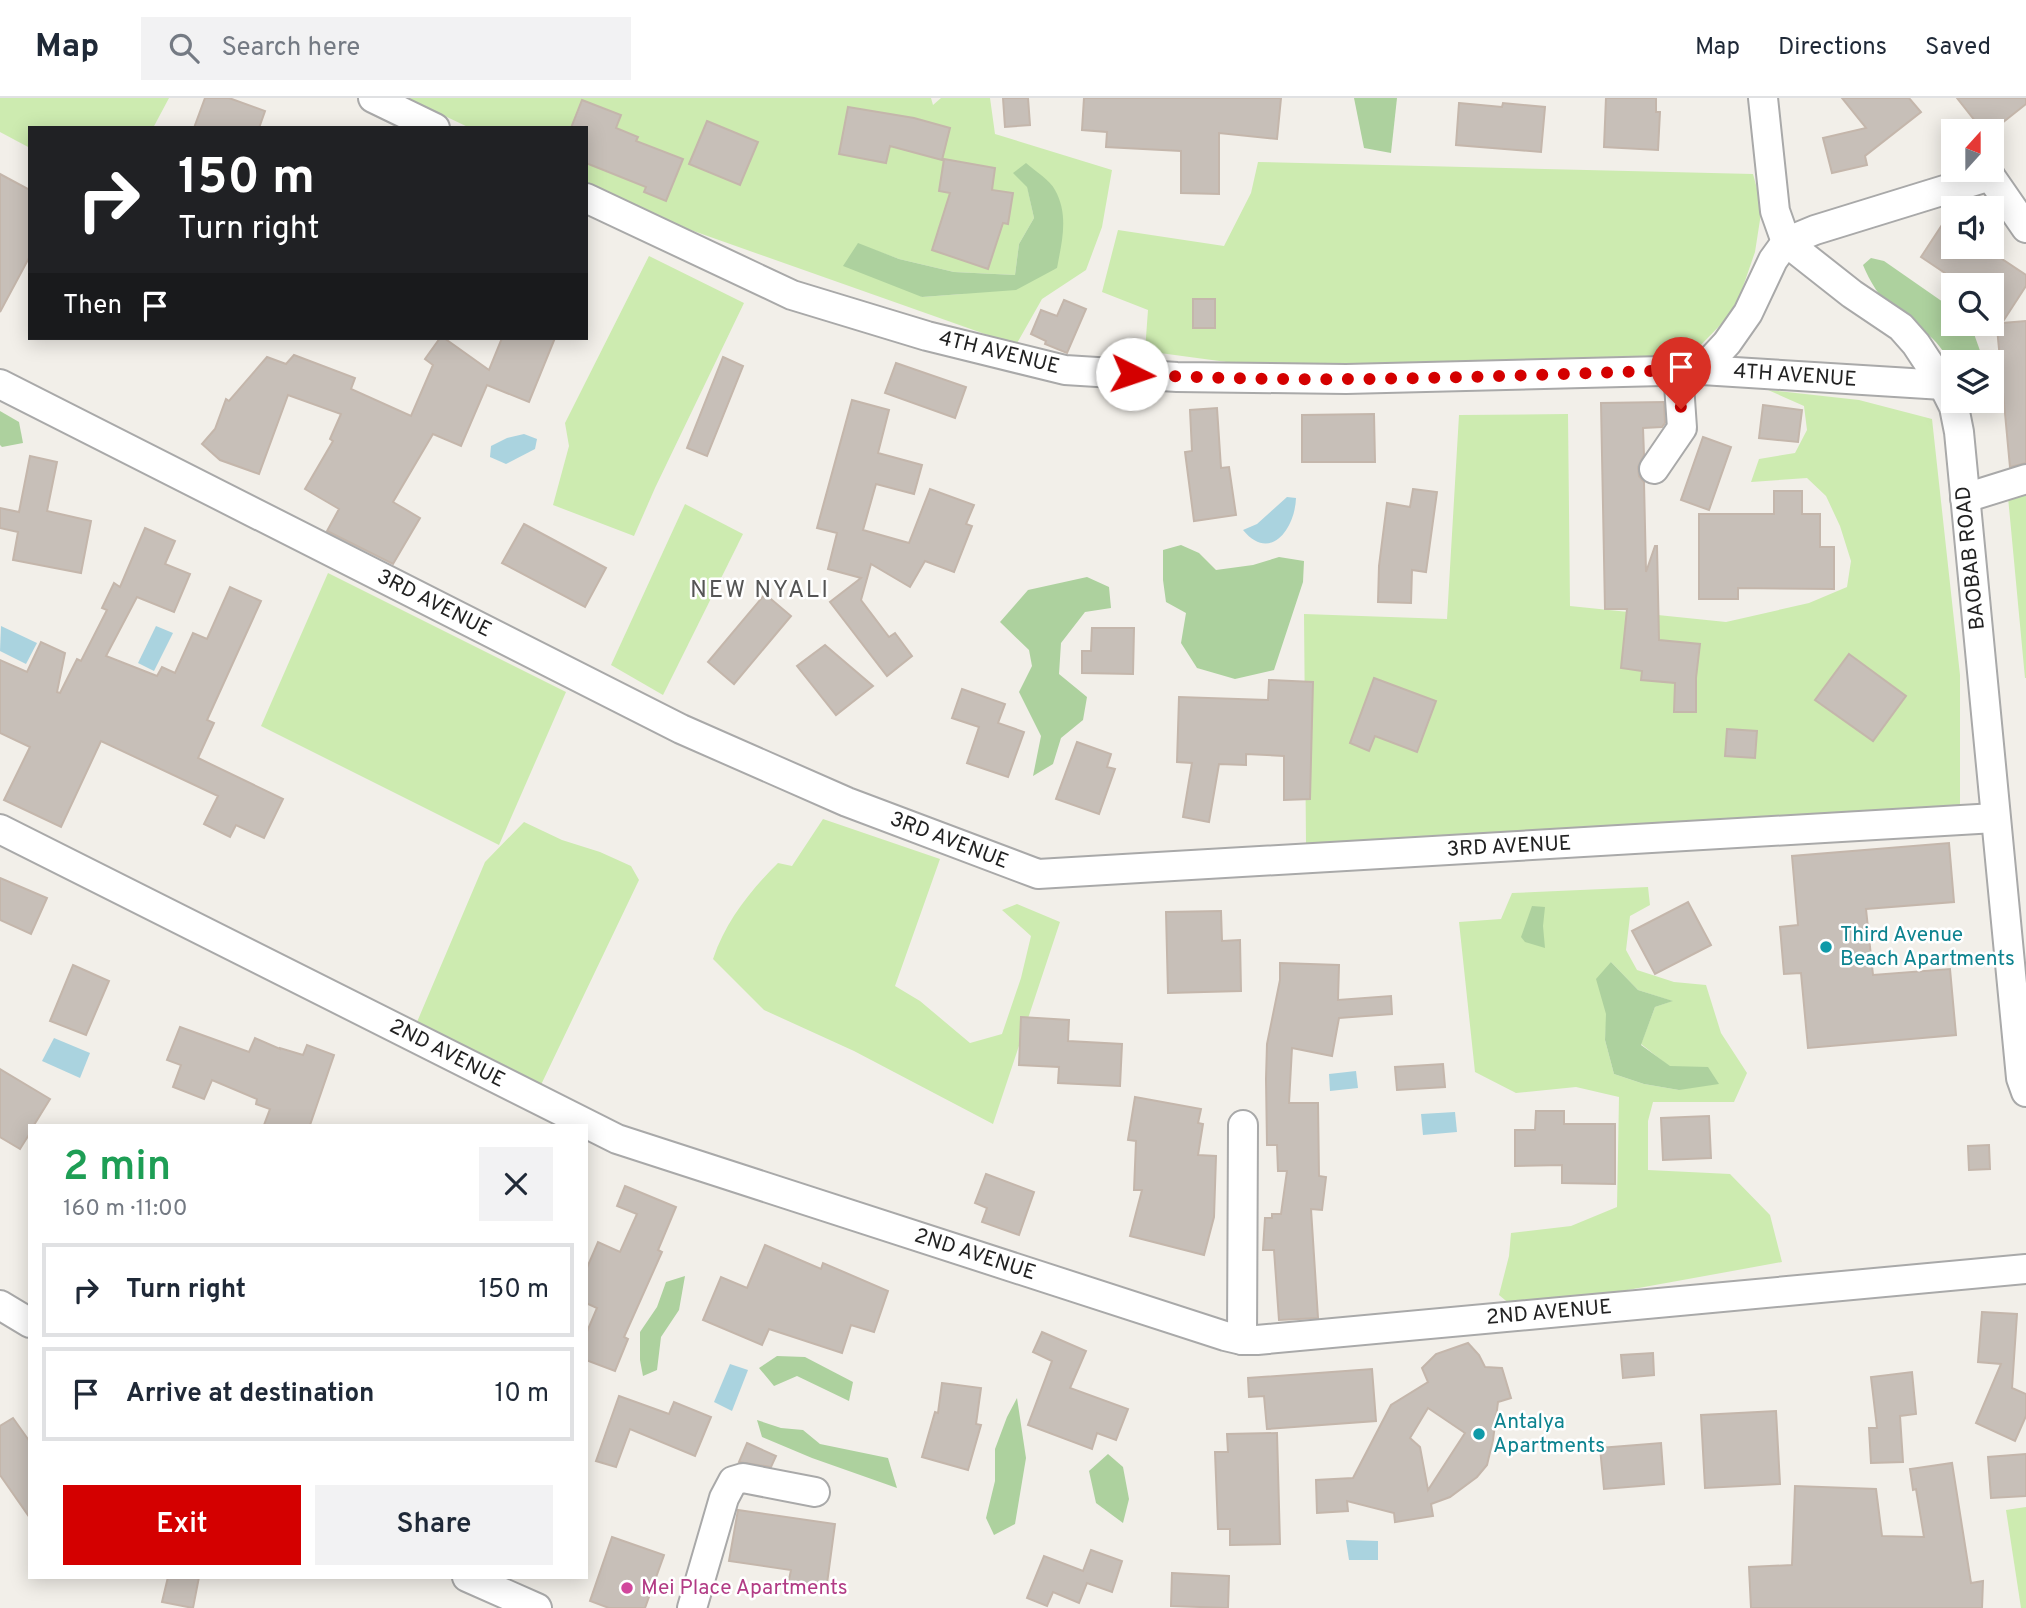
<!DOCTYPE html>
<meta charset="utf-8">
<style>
body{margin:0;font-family:Overpass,sans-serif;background:#f2f2f3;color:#1f2937;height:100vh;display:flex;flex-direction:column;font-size:26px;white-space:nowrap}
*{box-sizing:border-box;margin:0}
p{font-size:23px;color:#747a83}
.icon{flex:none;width:38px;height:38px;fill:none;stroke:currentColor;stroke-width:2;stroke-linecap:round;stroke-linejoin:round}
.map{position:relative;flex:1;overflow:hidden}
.sheet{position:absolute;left:28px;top:1026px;width:560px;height:455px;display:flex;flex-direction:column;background:#fff;border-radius:0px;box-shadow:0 4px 18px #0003}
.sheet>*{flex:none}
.guide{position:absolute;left:28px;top:28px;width:560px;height:214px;border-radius:0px;box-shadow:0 4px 18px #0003;background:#202124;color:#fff;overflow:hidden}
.needle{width:46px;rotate:21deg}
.controls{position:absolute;left:1941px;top:21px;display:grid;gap:14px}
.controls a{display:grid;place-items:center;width:63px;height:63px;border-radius:0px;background:#fff;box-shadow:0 4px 18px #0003;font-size:35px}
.pin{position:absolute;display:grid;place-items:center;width:60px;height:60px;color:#fff;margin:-72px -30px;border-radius:50% 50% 50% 0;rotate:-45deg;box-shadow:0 0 7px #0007}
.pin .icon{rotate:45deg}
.me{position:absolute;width:77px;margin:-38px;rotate:94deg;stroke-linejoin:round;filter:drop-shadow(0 0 5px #0008)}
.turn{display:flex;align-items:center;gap:24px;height:147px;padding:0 35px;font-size:32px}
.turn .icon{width:91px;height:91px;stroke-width:2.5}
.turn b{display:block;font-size:49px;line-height:60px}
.then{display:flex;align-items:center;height:66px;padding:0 35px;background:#0003;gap:14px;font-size:26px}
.round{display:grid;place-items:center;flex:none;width:74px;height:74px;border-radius:0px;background:#f2f2f3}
.head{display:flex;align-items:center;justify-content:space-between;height:119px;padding:0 35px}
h1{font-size:42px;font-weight:600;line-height:52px;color:#1e9e55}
.cta{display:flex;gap:14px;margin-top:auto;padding:14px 35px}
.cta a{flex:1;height:80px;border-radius:0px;background:#d40000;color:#fff;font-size:28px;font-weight:600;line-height:80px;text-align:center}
.cta a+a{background:#f2f2f3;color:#1f2937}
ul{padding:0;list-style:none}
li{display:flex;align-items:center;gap:21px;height:94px;margin:0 14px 10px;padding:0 21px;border:4px solid #e0e1e3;border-radius:0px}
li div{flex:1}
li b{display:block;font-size:26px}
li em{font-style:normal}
header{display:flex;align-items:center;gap:42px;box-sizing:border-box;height:98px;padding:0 35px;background:#fff;border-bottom:2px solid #e0e1e3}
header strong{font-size:33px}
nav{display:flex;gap:38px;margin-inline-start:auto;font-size:24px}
.search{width:490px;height:63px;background:#f2f2f3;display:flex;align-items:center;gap:18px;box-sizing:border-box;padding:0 24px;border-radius:0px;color:#747a83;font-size:26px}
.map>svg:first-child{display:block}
.grass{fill:#cdebb0;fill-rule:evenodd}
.forest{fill:#add19e}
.water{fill:#aad3df}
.building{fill:#c7bfb8;stroke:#c4b6ab;stroke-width:2;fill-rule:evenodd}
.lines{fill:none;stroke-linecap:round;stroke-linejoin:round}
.minor-casing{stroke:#a9a9a9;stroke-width:32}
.minor{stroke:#fff;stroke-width:28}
.route{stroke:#d40000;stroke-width:12;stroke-dasharray:0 21.6}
.culture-dot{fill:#0f9aa8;stroke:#fff;stroke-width:2.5}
.hotel-dot{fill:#d1479c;stroke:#fff;stroke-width:2.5}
.labels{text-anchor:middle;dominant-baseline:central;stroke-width:5;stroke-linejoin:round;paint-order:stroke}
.street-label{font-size:21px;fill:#222;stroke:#fff}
.culture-label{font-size:21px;fill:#0d838f;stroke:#fff;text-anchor:start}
.hotel-label{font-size:21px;fill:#b23c85;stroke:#fff;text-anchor:start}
.quarter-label{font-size:24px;letter-spacing:2px;fill:#555;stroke:#fff}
</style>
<header>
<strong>Map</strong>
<div class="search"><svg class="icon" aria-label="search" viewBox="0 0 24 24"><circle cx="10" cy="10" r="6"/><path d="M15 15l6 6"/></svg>Search here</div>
<nav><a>Map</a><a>Directions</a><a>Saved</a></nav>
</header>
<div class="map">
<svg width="2026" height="1510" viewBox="0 0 2026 1510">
<rect width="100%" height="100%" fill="#f2efe9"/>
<g class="grass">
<polygon points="0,0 169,0 153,30 30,30 30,50 0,34"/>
<path d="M 407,0 L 931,0 L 933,7 L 941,0 L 990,0 L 995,36 L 1112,72 L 1102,129 L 1086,172 L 1042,201 L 1016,247 L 668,124 L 586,85 L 586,30 L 470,30 ZM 1027,88 L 1057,170 L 962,196 L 922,199 L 858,146 L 899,161 L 954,174 L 1015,177 L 1019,146 L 1034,120 Z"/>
<polygon points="1258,64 1753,76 1762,109 1755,154 1735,212 1692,256 1574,264 1249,267 1145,253 1148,212 1102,194 1118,132 1224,148 1251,95"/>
<polygon points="649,158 744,205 655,390 634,438 553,407 569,348 565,325"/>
<polygon points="1768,292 1859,302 1932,321 1960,577 1960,711 1306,745 1304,516 1447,521 1459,317 1568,316 1570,508 1726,524 1809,505 1847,489 1851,463 1840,428 1826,398 1807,380 1751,384 1759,361 1795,355 1807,332 1804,308"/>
<polygon points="2026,393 2026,580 2025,580 2008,399"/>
<polygon points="685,406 743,436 663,597 611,567"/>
<polygon points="328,475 566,594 499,747 261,628"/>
<path d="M 823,721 L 940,761 L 895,888 L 920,903 L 970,945 L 1002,936 L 1021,880 L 1031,838 L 1002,812 L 1017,806 L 1060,824 L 993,1026 L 854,953 L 764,912 L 713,861 C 726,823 750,793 778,765 L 792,768 Z"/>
<polygon points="524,724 562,742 600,754 631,768 639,782 539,991 417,924 485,764"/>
<path d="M 1648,789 L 1650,807 L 1630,818 L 1626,852 L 1637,872 L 1674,884 L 1706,887 L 1721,935 L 1747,975 L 1734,1004 L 1653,1004 L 1648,1023 L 1648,1072 L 1730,1076 L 1770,1117 L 1782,1164 L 1517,1212 L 1499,1197 L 1509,1158 L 1511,1135 L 1571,1128 L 1617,1109 L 1619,999 L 1576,989 L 1516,995 L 1475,974 L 1459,824 L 1501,821 L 1512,795 ZM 1611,864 L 1638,892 L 1672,903 L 1655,909 L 1641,946 L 1670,969 L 1708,969 L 1679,992 L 1644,986 L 1614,976 L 1605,942 Z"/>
<polygon points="2026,1409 2026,1510 2021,1510 2006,1412"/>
</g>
<g class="forest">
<polygon points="1354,0 1397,0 1391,55 1364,50"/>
<path d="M 1026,65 C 1035,73 1050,82 1055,92 C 1069,117 1062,143 1057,170 L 1016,192 L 922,199 L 843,168 L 858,145 L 899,161 L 954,174 L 1015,177 L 1019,146 L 1034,120 L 1027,89 L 1013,75 Z"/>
<path d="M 1871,160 L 1884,163 L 1953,211 L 1953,226 L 1968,226 L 1973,233 L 1984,264 L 1953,264 L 1953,274 C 1941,239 1921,232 1894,212 C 1881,202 1869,182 1863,167 Z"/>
<polygon points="0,313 19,324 23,345 2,349 0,347"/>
<polygon points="1181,447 1199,455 1216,472 1253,467 1279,459 1304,463 1303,484 1274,572 1235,581 1197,570 1181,545 1186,515 1166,504 1163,482 1163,452"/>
<polygon points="1087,479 1109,489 1111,510 1085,514 1061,545 1059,576 1087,599 1083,622 1061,640 1053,666 1033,678 1041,638 1019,594 1032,568 1029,552 1000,524 1028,492"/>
<polygon points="1532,808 1545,809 1543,828 1545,850 1525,844 1521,839"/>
<polygon points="1611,864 1638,892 1673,903 1655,909 1641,947 1670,968 1708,969 1719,986 1679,992 1644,986 1614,976 1605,942 1606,916 1596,881"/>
<polygon points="685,1178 679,1212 661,1239 657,1272 643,1278 640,1262 640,1234 657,1209 666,1184"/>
<polygon points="777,1258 805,1259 853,1284 849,1303 797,1278 774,1288 759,1270"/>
<polygon points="1017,1300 1026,1360 1015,1426 994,1437 986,1420 995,1383 995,1351 1007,1319"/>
<polygon points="757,1322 781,1330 803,1332 820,1346 888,1360 897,1390 812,1360 762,1339"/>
<polygon points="1108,1356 1123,1369 1129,1401 1123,1425 1096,1405 1089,1373"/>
</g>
<g class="water">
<polygon points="524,336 537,341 535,351 506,366 490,359 491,348 507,340"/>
<path d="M 1287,399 L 1296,400 C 1295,431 1270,465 1243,432 L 1257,426 Z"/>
<polygon points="1,528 37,545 26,566 0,553"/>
<polygon points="156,528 173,535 154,573 138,565"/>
<polygon points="54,940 90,955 80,980 42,963"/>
<polygon points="1356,973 1358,990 1330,993 1329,976"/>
<polygon points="1455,1014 1457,1034 1423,1037 1421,1016"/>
<polygon points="730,1266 748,1272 732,1313 714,1304"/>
<polygon points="1346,1442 1378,1443 1378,1462 1349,1462"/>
</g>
<g class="building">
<polygon points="205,0 229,0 265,13 259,30 194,30"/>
<polygon points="1003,0 1028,0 1030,27 1005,29"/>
<polygon points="1084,0 1281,0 1277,41 1219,35 1219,96 1181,95 1181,53 1106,49 1107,34 1082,32"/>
<polygon points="1606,0 1656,0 1656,14 1660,14 1658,52 1604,49"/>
<polygon points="1842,0 1909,0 1921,14 1865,58 1867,67 1832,75 1823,40 1866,30"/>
<polygon points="1957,0 2026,0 2026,6 1992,33 1983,33"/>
<polygon points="582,2 621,17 616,30 638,39 636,43 683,61 666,103 644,94 646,89 586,65 586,30 571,30"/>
<polygon points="1459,5 1502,9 1503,5 1545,9 1541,54 1456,47"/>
<polygon points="848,9 914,20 950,30 942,62 890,48 886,65 839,56"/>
<polygon points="707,23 758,44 740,87 689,66"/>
<polygon points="944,61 995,70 992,92 1013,95 1008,126 1003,125 988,171 932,152 950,95 939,93"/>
<polygon points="0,76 30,92 30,158 0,214"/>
<polygon points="1953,110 1953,149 1984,149 2026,177 2026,188 2002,225 2026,223 2026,365 2010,369 1995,208 1992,206 1992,187 1963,187 1921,159"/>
<rect x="1193" y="201" width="22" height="29"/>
<polygon points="1064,202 1086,211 1067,255 1045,246 1046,243 1031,236 1041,212 1057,218"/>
<polygon points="440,240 444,240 489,272 502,240 555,240 529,304 487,287 461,348 433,336 393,404 420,420 393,466 327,433 339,411 305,391 333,343 330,341 341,316 288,297 259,376 220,362 202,346 215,331 226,301 229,303 267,259 286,266 294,257 355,280 351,291 411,318 433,267 425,261"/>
<polygon points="723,259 743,268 707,358 687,350"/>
<polygon points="896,265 966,289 955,320 885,295"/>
<polygon points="852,302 889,312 878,355 922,367 914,396 876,386 863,432 909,445 930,391 974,407 966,426 972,428 954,474 925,463 910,489 871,466 861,502 889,539 895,535 912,558 887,578 830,504 861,480 828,471 837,435 817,430"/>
<polygon points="1664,304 1665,325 1662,329 1643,330 1644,357 1638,369 1639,378 1644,384 1646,474 1655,448 1657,448 1659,542 1700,546 1696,580 1696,614 1674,614 1675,585 1641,582 1642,573 1621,570 1627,511 1605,511 1601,305"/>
<polygon points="1763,307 1802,312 1798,344 1759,340"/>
<polygon points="1217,310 1221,370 1229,369 1236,417 1194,423 1185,354 1192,353 1190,312"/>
<polygon points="1374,316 1375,364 1302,364 1302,317"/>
<polygon points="1703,339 1731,349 1709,412 1681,402"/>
<polygon points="30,358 57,364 47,413 91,423 81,475 13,462 18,434 0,430 0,410 19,414"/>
<polygon points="1413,391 1437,394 1426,474 1412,472 1411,505 1378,504 1379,468 1387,405 1410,409"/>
<polygon points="1774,393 1802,393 1802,416 1820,416 1820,449 1834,449 1834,491 1738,490 1738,501 1699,501 1699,416 1774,416"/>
<polygon points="524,426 606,470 585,509 502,465"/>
<polygon points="145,430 175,443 165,466 190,476 174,514 137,499 106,558 157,578 162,569 175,575 193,535 207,541 230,489 261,503 207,622 214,625 198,660 283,701 264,740 236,727 230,739 204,726 218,698 101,643 61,729 4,702 30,649 0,635 0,562 27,574 41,544 65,555 57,594 60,595 77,561 81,563 107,512 102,510 114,485 120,489"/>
<polygon points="765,496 791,518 734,586 708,564"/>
<polygon points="1092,530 1134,530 1133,576 1082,575 1082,553 1091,553"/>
<polygon points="825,547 873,588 836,617 797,568"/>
<polygon points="1849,556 1906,598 1873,643 1815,602"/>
<polygon points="1374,580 1436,603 1417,654 1375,638 1369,653 1350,645"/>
<polygon points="1269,582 1313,584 1310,701 1284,702 1284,658 1246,656 1246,667 1219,666 1209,724 1183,719 1192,665 1177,664 1179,599 1268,602"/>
<polygon points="962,591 1005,606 998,625 1024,634 1008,679 967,665 979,629 952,620"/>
<polygon points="1727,631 1757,633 1755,660 1725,658"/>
<polygon points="1077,644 1111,656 1107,669 1115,671 1099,716 1056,701"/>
<polygon points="1949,745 1954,804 1866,811 1873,877 1950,871 1956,937 1808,950 1801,875 1784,876 1780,829 1798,827 1792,758"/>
<polygon points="0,780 47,800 31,836 0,822"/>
<polygon points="1688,804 1711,847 1655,876 1632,833"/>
<polygon points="1221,813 1222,843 1240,842 1241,893 1168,895 1166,814"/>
<polygon points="1280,865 1339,867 1338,902 1391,898 1392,916 1339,920 1332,958 1292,950 1289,1005 1318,1005 1319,1078 1326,1079 1322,1112 1311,1111 1318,1220 1279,1222 1274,1152 1263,1152 1265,1120 1272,1120 1272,1116 1281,1116 1287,1073 1278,1073 1277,1047 1267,1047 1266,981 1267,946 1280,882"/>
<polygon points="73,867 109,883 86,937 50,923"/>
<polygon points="1021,919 1069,922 1068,943 1122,946 1120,988 1058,985 1059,969 1019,967"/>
<polygon points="180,929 249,954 255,940 280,951 280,950 303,957 307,947 334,957 310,1027 264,1027 270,1011 256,1006 257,1001 212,982 204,1001 173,989 181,967 167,962"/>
<polygon points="1443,966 1445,989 1397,992 1395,969"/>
<polygon points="0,971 50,1001 34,1027 30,1027 30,1035 20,1051 0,1039"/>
<polygon points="1135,999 1201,1011 1198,1025 1203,1026 1198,1057 1216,1058 1214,1119 1204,1157 1130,1138 1142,1092 1134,1092 1136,1043 1128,1042"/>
<polygon points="1536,1013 1564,1013 1564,1026 1615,1026 1615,1086 1562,1085 1562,1067 1515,1068 1515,1032 1535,1032"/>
<polygon points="1709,1018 1711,1060 1663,1062 1661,1020"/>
<polygon points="1989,1047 1990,1071 1969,1072 1968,1048"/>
<polygon points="986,1076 1034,1094 1019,1137 982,1124 987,1110 975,1105"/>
<polygon points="625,1088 676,1109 658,1152 662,1154 624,1239 628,1241 615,1273 586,1262 586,1236 597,1210 586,1205 586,1172 598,1144 620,1154 637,1116 617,1108"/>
<polygon points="765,1147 821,1171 823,1165 888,1193 874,1234 851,1227 842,1255 769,1231 762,1247 703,1222 721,1179 747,1190"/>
<polygon points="1982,1214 2017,1216 2012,1290 2026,1296 2026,1318 2015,1343 1976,1325 2001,1266 1978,1264"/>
<polygon points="1042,1234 1086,1253 1070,1290 1128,1311 1116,1342 1097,1335 1092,1351 1028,1327 1052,1263 1033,1254"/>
<path d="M 1468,1245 L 1479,1257 L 1485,1269 L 1502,1270 L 1511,1300 L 1498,1304 L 1493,1342 L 1487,1367 L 1477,1379 L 1450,1399 L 1431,1406 L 1433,1418 L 1395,1424 L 1394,1415 L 1347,1403 L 1348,1413 L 1317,1415 L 1316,1382 L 1353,1380 L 1391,1307 L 1428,1284 L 1422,1270 L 1436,1256 ZM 1428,1310 L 1465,1335 L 1428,1392 L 1420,1349 L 1410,1340 Z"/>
<polygon points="1653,1255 1654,1277 1623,1280 1621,1257"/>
<polygon points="1372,1271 1376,1323 1267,1331 1264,1298 1249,1299 1248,1280"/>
<polygon points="1912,1274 1916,1316 1900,1318 1903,1364 1871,1365 1869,1330 1877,1330 1871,1279"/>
<polygon points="942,1285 981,1290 976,1326 981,1327 968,1372 922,1359 935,1314 938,1315"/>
<polygon points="619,1298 669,1316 674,1304 711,1319 695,1358 630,1331 616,1369 596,1363"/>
<polygon points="1776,1313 1780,1386 1705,1390 1701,1317"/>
<polygon points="13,1320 30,1344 30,1420 0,1377 0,1328"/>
<polygon points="1277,1335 1280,1446 1230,1447 1230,1431 1218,1431 1215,1354 1228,1354 1227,1336"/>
<polygon points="747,1345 776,1358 771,1369 739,1364"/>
<polygon points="1661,1345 1664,1386 1604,1391 1600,1350"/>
<polygon points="2026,1356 2026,1398 1991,1400 1988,1359"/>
<polygon points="1952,1365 1971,1485 1983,1483 1982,1510 1751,1510 1749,1469 1792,1467 1795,1388 1876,1391 1882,1438 1924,1439 1916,1391 1913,1392 1910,1371"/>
<polygon points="738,1412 835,1426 826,1493 788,1487 791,1472 729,1463"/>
<polygon points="612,1439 664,1457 645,1510 609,1510 590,1503"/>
<polygon points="1091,1452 1122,1463 1112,1494 1087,1485 1079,1505 1053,1494 1047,1508 1027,1500 1044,1458 1083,1473"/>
<polygon points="1172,1475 1229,1478 1228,1510 1171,1508"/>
<polygon points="168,1479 199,1479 193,1510 162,1504"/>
</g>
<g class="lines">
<g class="minor-casing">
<g id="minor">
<polyline points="373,0 435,30"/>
<polyline points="1763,0 1775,113 1786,144 1852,196 1901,229 1916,246 1943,287 1954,309 1959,334 2021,980 2026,994"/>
<polyline points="1986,72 2026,130"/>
<polyline points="586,100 792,197 927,238 1065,272 1177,279 1346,281 1702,272 1943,287"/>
<polyline points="1702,272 1727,245 1748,215 1773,162 1786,144 1815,132 1990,78"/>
<polyline points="0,286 681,631 847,704 1038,776 1995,720"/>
<polyline points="1654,371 1682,330 1678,272"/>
<polyline points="1965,400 2026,381"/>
<polyline points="0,731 617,1041 1225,1238 1242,1242 1257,1242 2026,1171"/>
<polyline points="0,1207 30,1225"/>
<polyline points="1242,1242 1243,1027"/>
<polyline points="467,1479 537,1510"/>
<polyline points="692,1510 724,1400 733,1383 743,1380 815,1394"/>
</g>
</g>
<use href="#minor" class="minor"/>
</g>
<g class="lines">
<path class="route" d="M 1132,276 C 1313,287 1496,278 1678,272 L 1681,311"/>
</g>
<g class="culture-dot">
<circle cx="1826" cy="849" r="7"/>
<circle cx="1479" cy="1336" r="7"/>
</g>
<circle class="hotel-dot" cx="627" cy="1490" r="7"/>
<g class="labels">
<g class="street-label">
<text transform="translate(999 255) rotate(14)">4TH AVENUE</text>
<text transform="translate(1795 278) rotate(4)">4TH AVENUE</text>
<text transform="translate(1971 460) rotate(-96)">BAOBAB ROAD</text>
<text transform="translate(434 506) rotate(27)">3RD AVENUE</text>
<text transform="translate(949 743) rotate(21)">3RD AVENUE</text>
<text transform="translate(1509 749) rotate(-3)">3RD AVENUE</text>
<text transform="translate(447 956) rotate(27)">2ND AVENUE</text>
<text transform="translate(975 1157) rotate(18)">2ND AVENUE</text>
<text transform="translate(1549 1215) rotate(-5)">2ND AVENUE</text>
</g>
<g class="culture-label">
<text x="1840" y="837">Third Avenue<tspan x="1840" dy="24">Beach Apartments</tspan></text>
<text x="1493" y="1324">Antalya<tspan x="1493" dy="24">Apartments</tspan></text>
</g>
<g class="hotel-label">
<text x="641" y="1490">Mei Place Apartments</text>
</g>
<g class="quarter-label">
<text x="760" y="493">NEW NYALI</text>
</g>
</g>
</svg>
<div class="controls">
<a><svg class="needle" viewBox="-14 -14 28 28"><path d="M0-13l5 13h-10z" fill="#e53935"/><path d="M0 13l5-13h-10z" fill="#747a83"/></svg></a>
<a><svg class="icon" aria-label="sound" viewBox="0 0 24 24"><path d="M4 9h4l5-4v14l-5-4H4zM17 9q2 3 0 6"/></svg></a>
<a><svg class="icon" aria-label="search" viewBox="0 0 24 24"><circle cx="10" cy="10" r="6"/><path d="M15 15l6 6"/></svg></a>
<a><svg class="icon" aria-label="layers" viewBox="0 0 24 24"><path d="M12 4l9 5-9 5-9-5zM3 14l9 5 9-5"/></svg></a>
</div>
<div class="pin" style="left:1681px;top:311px;background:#d93025"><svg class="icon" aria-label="arrive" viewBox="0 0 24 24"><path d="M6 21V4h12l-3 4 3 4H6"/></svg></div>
<svg class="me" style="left:1132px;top:276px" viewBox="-20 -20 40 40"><circle r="19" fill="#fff"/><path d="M0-13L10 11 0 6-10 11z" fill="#d40000"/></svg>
<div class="guide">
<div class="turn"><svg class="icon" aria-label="right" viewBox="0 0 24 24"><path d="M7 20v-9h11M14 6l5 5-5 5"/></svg><div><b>150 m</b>Turn right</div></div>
<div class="then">Then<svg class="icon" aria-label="arrive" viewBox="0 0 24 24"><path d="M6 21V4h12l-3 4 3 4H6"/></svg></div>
</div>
<section class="sheet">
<div class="head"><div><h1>2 min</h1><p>160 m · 11:00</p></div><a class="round"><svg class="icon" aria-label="close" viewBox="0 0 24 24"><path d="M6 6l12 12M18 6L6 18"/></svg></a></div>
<ul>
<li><svg class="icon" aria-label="right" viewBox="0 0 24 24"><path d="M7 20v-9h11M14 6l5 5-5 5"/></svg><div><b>Turn right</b></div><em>150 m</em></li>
<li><svg class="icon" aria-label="arrive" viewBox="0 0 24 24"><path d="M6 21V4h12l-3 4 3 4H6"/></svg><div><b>Arrive at destination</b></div><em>10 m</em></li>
</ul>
<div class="cta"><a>Exit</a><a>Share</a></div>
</section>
</div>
